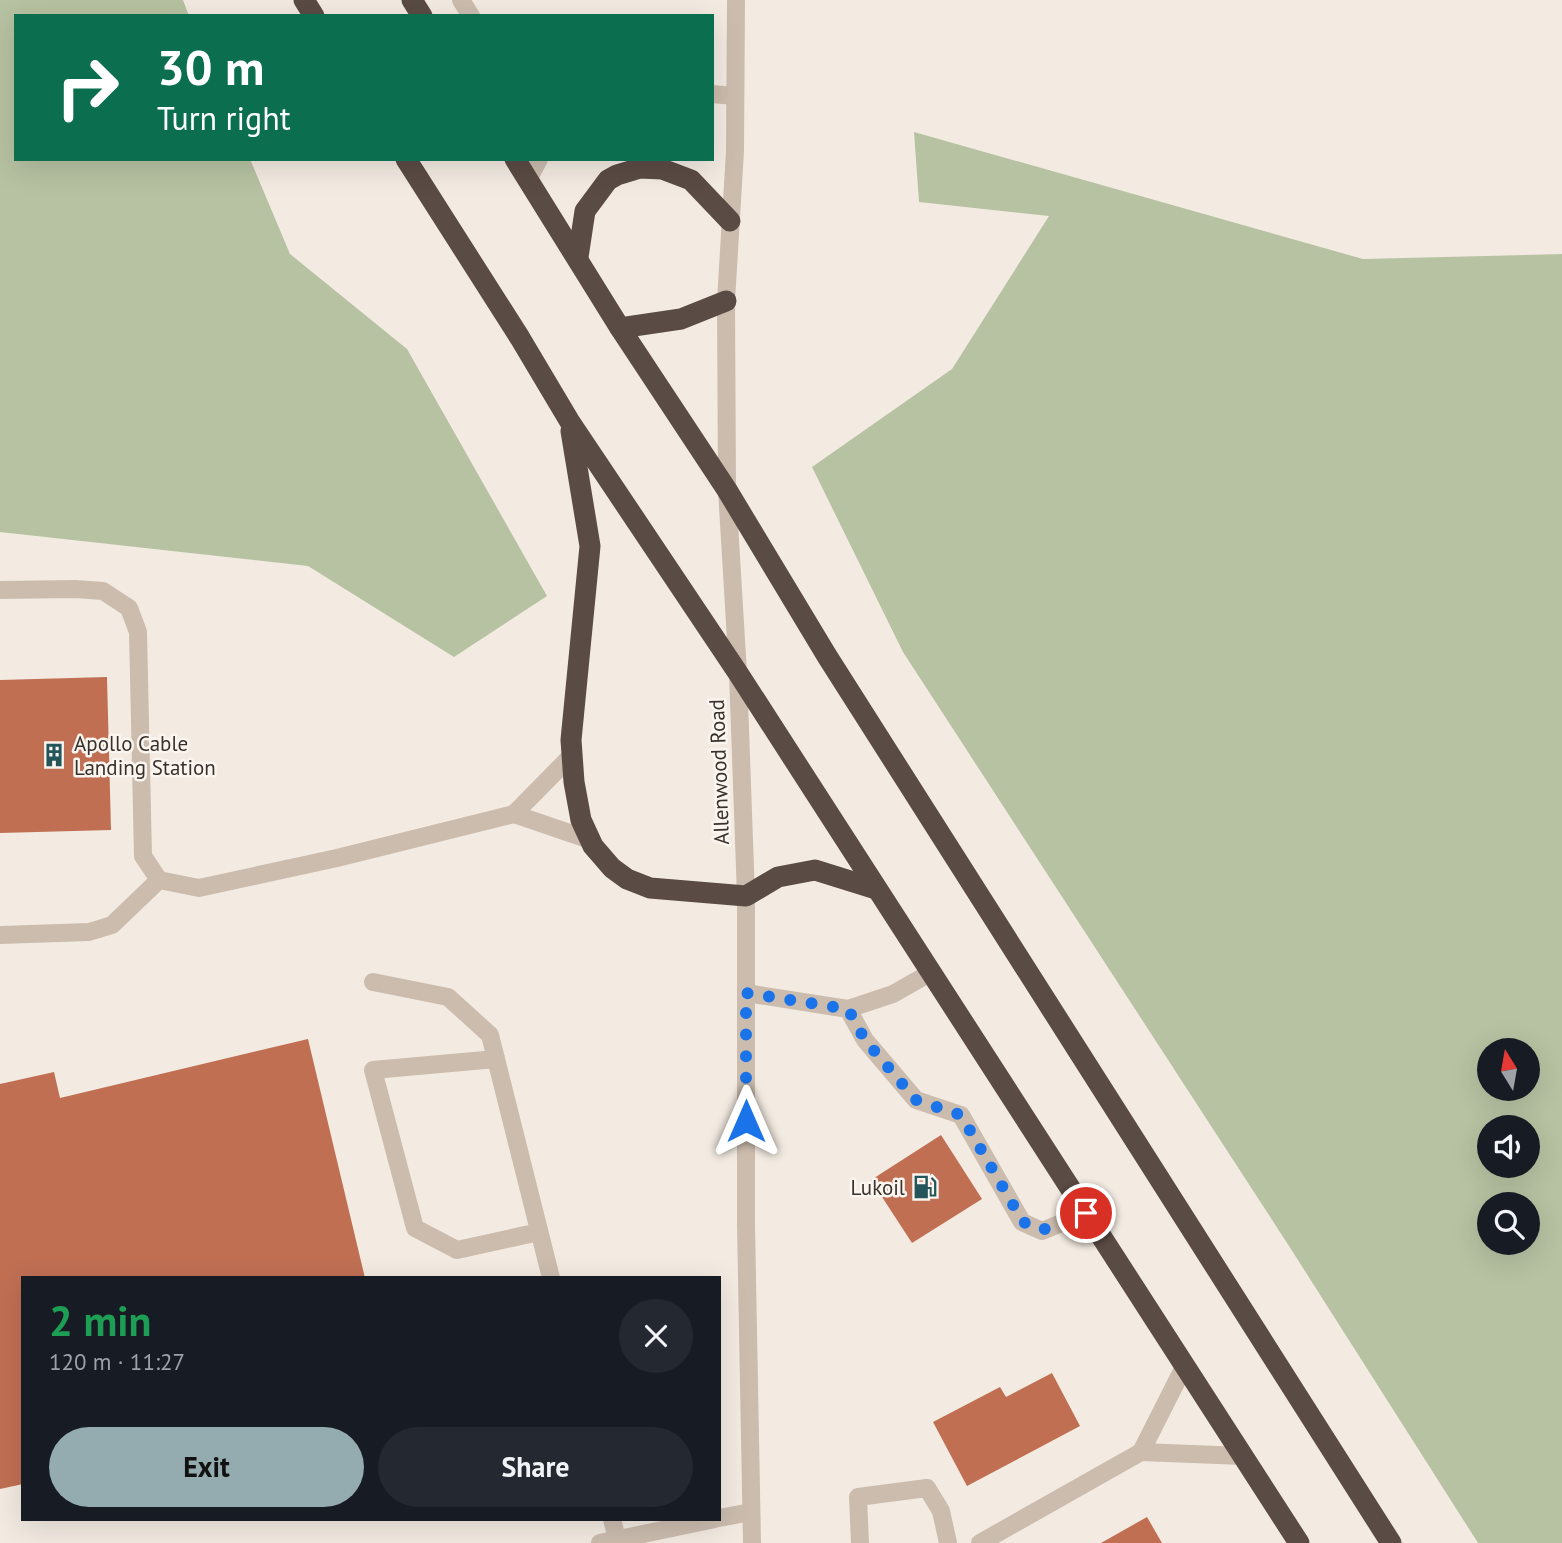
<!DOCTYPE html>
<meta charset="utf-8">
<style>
body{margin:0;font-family:"PT Sans",sans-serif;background:#242831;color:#f1f3f6;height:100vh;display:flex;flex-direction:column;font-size:26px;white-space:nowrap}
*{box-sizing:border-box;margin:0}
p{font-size:23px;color:#9ea1a6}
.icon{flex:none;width:38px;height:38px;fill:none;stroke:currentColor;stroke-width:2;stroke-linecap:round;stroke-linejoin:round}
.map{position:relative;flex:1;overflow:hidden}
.drawer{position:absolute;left:21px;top:1276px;width:700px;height:245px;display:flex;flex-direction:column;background:#171b24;border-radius:0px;box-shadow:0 7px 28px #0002}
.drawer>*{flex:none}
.banner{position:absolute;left:14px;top:14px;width:700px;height:147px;border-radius:0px;box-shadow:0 7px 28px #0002;background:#0b6e4f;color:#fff;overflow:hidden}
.needle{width:46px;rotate:349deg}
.tools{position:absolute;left:1477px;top:1038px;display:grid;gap:14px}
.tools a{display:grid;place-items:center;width:63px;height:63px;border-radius:50%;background:#171b24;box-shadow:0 7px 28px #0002;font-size:35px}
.pin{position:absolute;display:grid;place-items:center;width:60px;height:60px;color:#fff;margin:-30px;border:4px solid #fff;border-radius:50%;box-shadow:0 2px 7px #0007}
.me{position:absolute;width:77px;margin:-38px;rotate:0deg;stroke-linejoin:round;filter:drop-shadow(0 0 5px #0008)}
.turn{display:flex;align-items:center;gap:24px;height:147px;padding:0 28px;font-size:32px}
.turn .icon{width:91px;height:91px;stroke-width:2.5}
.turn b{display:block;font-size:49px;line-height:60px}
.round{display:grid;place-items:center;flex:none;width:74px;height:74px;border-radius:37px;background:#242831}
.summary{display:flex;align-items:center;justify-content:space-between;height:119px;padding:0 28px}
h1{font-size:42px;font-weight:800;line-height:52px;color:#1e9e55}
.button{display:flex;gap:14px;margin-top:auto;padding:14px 28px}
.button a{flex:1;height:80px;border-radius:42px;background:#94acb0;color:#111;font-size:28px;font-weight:800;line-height:80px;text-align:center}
.button a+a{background:#242831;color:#f1f3f6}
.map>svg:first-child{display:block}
.green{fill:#b7c2a2;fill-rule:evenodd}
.building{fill:#c06f53}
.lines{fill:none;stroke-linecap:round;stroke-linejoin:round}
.minor{stroke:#cbbcae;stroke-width:18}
.highway{stroke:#5a4b44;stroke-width:21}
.route{stroke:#1a73e8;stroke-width:12;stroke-dasharray:0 21.6}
.labels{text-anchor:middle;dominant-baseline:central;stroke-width:5;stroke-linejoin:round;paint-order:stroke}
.poi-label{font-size:21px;fill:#3a312c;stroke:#faf5ef;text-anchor:start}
.street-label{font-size:21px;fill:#3a312c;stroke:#faf5ef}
</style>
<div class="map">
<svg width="1562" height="1543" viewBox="0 0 1562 1543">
<rect width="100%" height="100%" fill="#f3ebe2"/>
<g class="green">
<polygon points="0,0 183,0 189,16 16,16 16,159 250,159 290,254 407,349 547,596 454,657 308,566 0,532"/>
<path d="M 914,132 L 1363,259 L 1562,254 L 1562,1543 L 1478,1543 L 1289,1246 L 903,652 L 812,467 L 952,369 L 1049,216 L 919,202 ZM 1489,1050 L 1528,1050 L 1528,1088 L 1489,1088 ZM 1489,1127 L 1528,1127 L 1528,1166 L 1489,1166 ZM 1489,1204 L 1528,1204 L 1528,1242 L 1489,1242 Z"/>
</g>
<g class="building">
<polygon points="107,677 111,830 0,833 0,680"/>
<polygon points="308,1039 365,1278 23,1278 23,1484 0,1489 0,1084 54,1072 60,1098"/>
<polygon points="941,1135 982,1199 912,1243 871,1180"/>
<polygon points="1052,1373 1080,1426 967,1486 933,1422 1000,1387 1006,1397"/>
<polygon points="1147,1517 1162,1543 1101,1543"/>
</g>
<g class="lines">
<g class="minor">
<polyline points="461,0 471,16"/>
<polyline points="736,0 735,151 726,301 727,490 738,673 746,896 746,1224 752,1543"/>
<polyline points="712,94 735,96"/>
<polyline points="528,180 539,159"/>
<polyline points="0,590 75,589 103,591 129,608 138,632 143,856 159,880 199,888 337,858 514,814"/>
<polyline points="572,755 514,814 590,840"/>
<polyline points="0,935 89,932 112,925 159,880"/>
<polyline points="373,982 448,997 490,1035 551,1278"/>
<polyline points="746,993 848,1009 865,1040 916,1100 961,1115 1022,1222 1042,1231 1086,1213"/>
<polyline points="848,1009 893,994 930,973"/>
<polyline points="496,1059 373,1070 415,1228 457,1250 539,1232"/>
<polyline points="1141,1452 1185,1365"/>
<polyline points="719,1518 751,1512"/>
<polyline points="612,1519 617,1539"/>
<polyline points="600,1543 715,1519"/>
<polyline points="860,1543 858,1497 927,1488 941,1511 948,1543"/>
<polyline points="980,1543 1141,1452 1243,1456"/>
</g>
<g class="highway">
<polyline points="304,0 314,16"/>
<polyline points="412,0 422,16"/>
<polyline points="406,159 520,338 570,422 738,673 1299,1543"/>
<polyline points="515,159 620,328 727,490 827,656 1391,1543"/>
<polyline points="578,257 585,211 608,180 617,175 640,168 662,169 691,180 730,221"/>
<polyline points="620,328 681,319 726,301"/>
<polyline points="571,431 590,546 571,740 574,782 581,820 593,846 612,868 627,879 650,888 746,896 778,877 815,870 876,889"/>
</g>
</g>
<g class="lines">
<polyline class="route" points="746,1121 746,993 848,1009 865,1040 916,1100 961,1115 1023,1222 1042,1230 1086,1213"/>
</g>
<defs>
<g id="building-bare" transform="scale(1.89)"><path d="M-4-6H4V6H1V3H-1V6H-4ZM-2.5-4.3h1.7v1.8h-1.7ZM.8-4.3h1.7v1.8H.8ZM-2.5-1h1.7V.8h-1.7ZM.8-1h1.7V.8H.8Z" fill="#23555a" stroke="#faf5ef" stroke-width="2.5" paint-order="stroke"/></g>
<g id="fuel-bare" transform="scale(1.89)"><path d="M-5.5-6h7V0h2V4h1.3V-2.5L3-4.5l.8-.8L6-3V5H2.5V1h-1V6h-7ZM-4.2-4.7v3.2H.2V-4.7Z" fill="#23555a" stroke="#faf5ef" stroke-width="2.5" paint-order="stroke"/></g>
</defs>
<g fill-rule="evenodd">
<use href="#building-bare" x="54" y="755"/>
<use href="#fuel-bare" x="925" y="1187"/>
</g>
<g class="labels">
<g class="poi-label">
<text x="74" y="743">Apollo Cable<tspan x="74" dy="24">Landing Station</tspan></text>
<text x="905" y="1187" text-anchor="end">Lukoil</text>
</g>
<g class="street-label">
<text transform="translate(719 772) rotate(-92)">Allenwood Road</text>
</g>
</g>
</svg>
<div class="tools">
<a><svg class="needle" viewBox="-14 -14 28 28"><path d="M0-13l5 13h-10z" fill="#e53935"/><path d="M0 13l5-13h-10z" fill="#9ea1a6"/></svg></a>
<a><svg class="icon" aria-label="sound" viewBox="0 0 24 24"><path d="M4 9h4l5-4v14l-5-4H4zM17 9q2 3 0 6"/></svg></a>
<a><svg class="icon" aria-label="search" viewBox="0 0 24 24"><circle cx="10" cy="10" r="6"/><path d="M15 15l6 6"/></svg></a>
</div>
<div class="pin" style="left:1086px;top:1213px;background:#d93025"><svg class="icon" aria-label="arrive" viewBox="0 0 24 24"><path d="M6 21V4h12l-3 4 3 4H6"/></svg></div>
<svg class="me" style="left:746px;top:1121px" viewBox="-20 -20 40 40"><path d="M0-17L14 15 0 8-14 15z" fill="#1a73e8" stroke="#fff" stroke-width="4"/></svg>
<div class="banner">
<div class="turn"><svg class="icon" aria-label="right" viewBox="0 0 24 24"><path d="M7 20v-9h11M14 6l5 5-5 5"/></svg><div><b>30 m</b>Turn right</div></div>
</div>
<section class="drawer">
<div class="summary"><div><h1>2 min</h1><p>120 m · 11:27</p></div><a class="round"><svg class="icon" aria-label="close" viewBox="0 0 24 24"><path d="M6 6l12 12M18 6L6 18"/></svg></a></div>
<div class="button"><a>Exit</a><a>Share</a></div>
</section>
</div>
